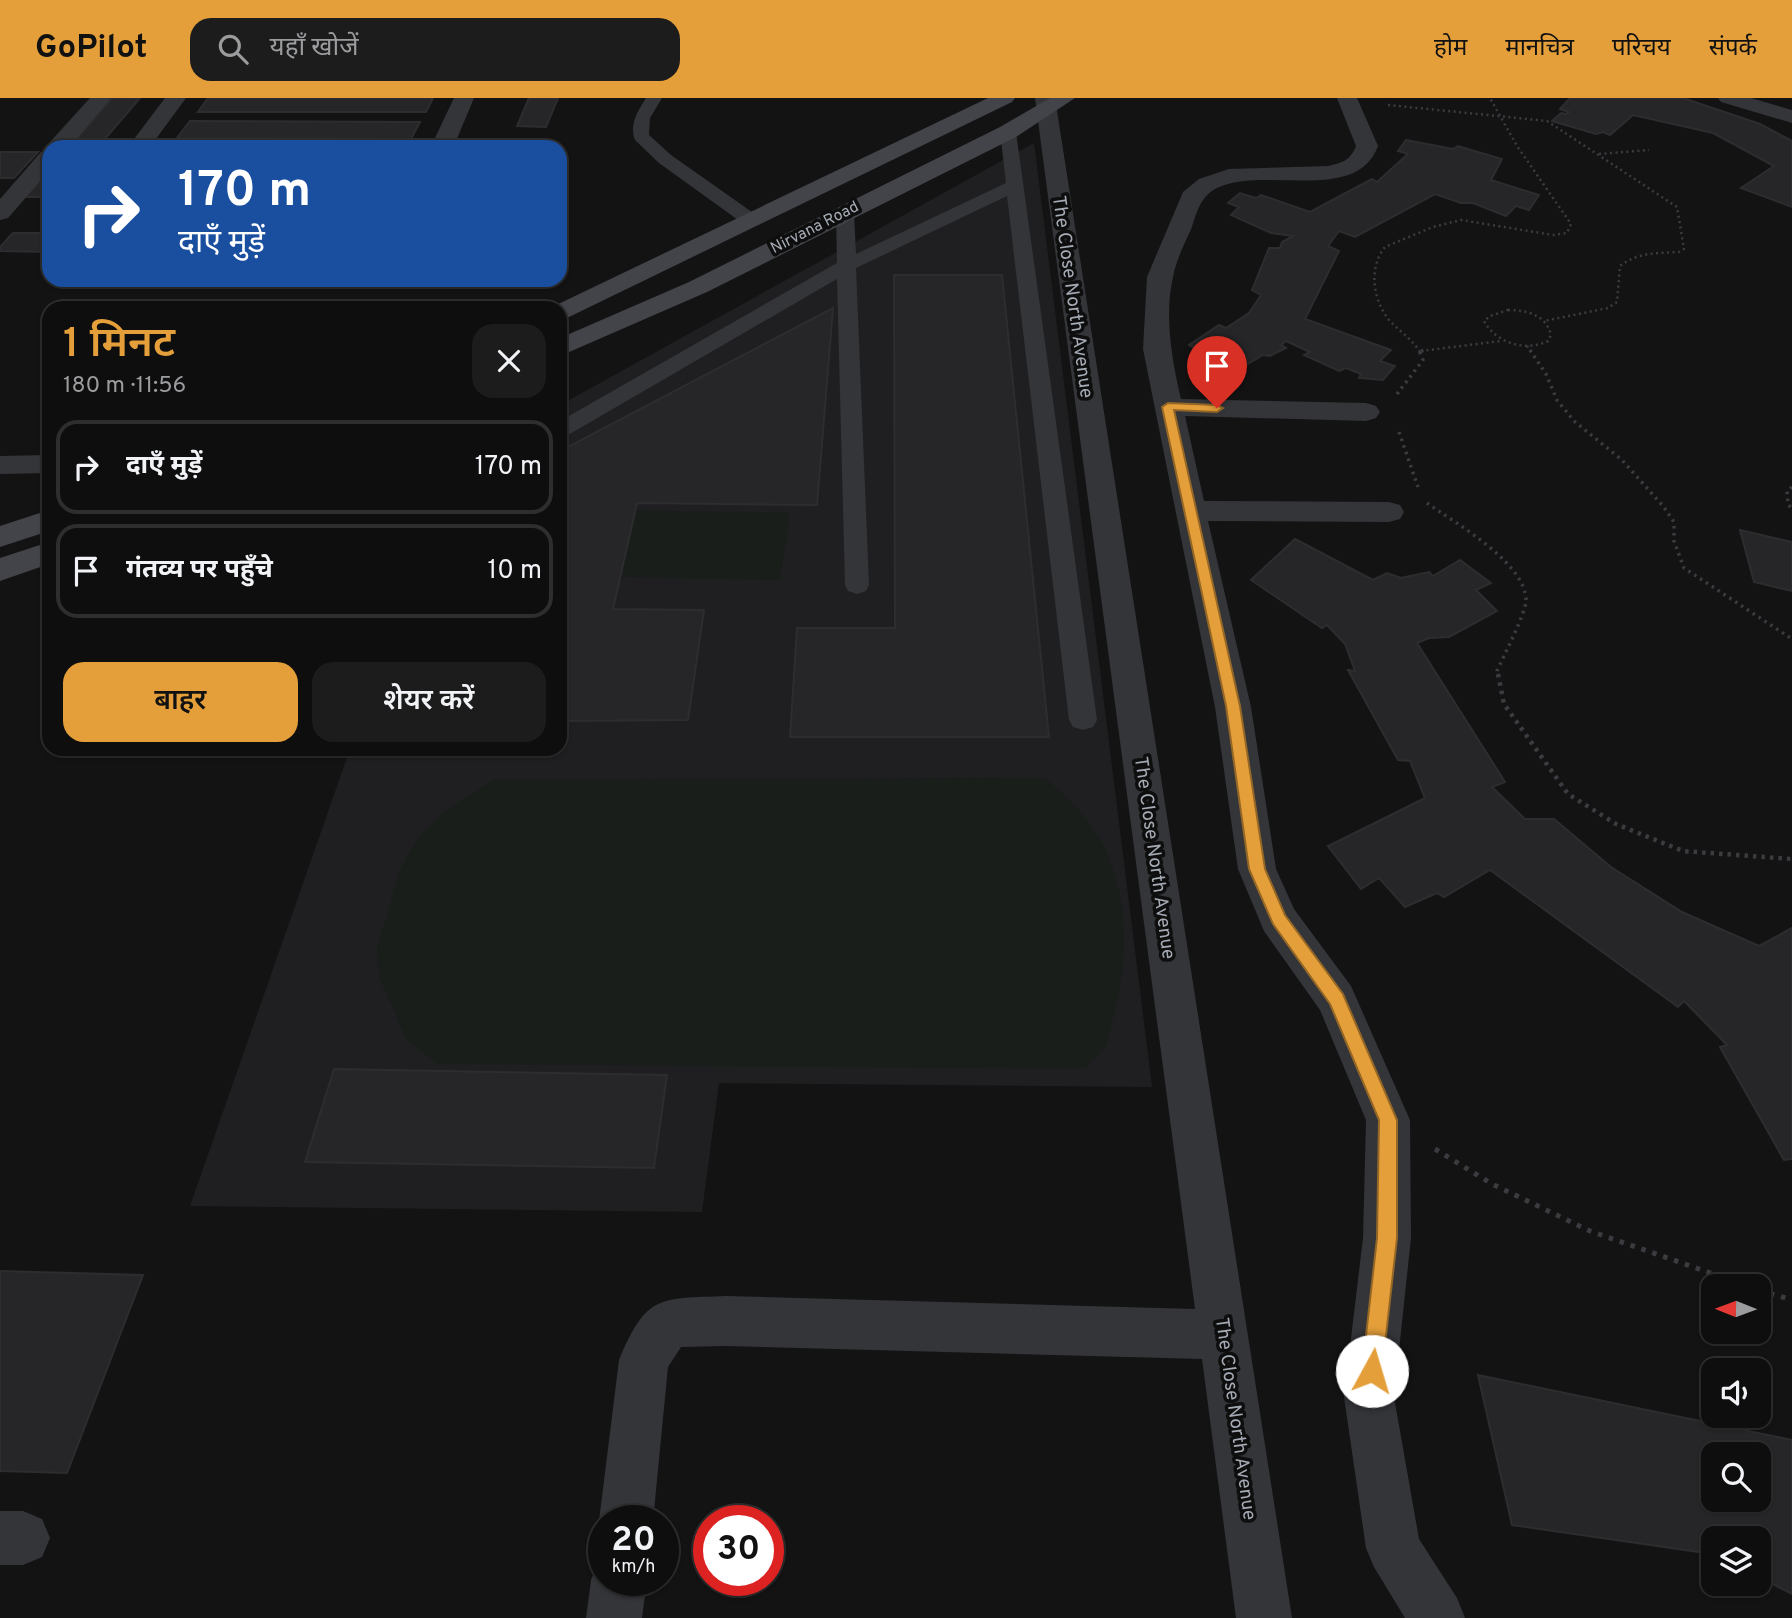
<!DOCTYPE html>
<html lang="hi">
<meta charset="utf-8">
<style>
body{margin:0;font-family:Overpass,"Noto Sans Devanagari",sans-serif;background:#1c1c1d;color:#f1f3f6;height:100vh;display:flex;flex-direction:column;font-size:26px;white-space:nowrap}
*{box-sizing:border-box;margin:0}
p{font-size:23px;color:#9b9c9e}
.icon{flex:none;width:38px;height:38px;fill:none;stroke:currentColor;stroke-width:2;stroke-linecap:round;stroke-linejoin:round}
.map{position:relative;flex:1;overflow:hidden}
.details{position:absolute;left:42px;top:203px;width:525px;height:455px;display:flex;flex-direction:column;background:#0e0e0f;border-radius:21px;box-shadow:0 2px 5px #0004,0 0 0 2px #2e2e2f}
.details>*{flex:none}
.banner{position:absolute;left:42px;top:42px;width:525px;height:147px;border-radius:21px;box-shadow:0 2px 5px #0004,0 0 0 2px #2e2e2f;background:#1a4fa0;color:#fff;overflow:hidden}
.needle{width:46px;rotate:271deg}
.controls{position:absolute;left:1701px;top:1176px;display:grid;gap:14px}
.controls a{display:grid;place-items:center;width:70px;height:70px;border-radius:14px;background:#0e0e0f;box-shadow:0 2px 5px #0004,0 0 0 2px #2e2e2f;font-size:35px}
.speed{position:absolute;left:588px;top:1407px;display:flex;gap:14px;font-size:35px;font-weight:700;text-align:center}
.speed>*{display:grid;place-content:center;width:91px;height:91px;border-radius:50%;background:#0e0e0f;box-shadow:0 2px 5px #0004,0 0 0 2px #2e2e2f;line-height:1}
.speed small{font-size:18px;font-weight:400}
.speed .limit{border:10px solid #d22;background:#fff;color:#111}
.pin{position:absolute;display:grid;place-items:center;width:60px;height:60px;color:#fff;margin:-72px -30px;border-radius:50% 50% 50% 0;rotate:-45deg;box-shadow:0 0 7px #0007}
.pin .icon{rotate:45deg}
.me{position:absolute;width:77px;margin:-38px;rotate:6deg;stroke-linejoin:round;filter:drop-shadow(0 0 5px #0008)}
.turn{display:flex;align-items:center;gap:24px;height:147px;padding:0 21px;font-size:32px}
.turn .icon{width:91px;height:91px;stroke-width:2.5}
.turn b{display:block;font-size:49px;line-height:60px}
.round{display:grid;place-items:center;flex:none;width:74px;height:74px;border-radius:21px;background:#1c1c1d}
.overview{display:flex;align-items:center;justify-content:space-between;height:119px;padding:0 21px}
h1{font-size:42px;font-weight:600;line-height:52px;color:#e49f3a}
.primary-button{display:flex;gap:14px;margin-top:auto;padding:14px 21px}
.primary-button a{flex:1;height:80px;border-radius:21px;background:#e49f3a;color:#111;font-size:28px;font-weight:600;line-height:80px;text-align:center}
.primary-button a+a{background:#1c1c1d;color:#f1f3f6}
ul{padding:0;list-style:none}
li{display:flex;align-items:center;gap:21px;height:94px;margin:0 14px 10px;padding:0 7px;border:4px solid #2e2e2f;border-radius:21px}
li div{flex:1}
li b{display:block;font-size:26px}
li em{font-style:normal}
header{display:flex;align-items:center;gap:42px;box-sizing:border-box;height:98px;padding:0 35px;background:#e49f3a;color:#111}
header strong{font-size:33px}
nav{display:flex;gap:38px;margin-inline-start:auto;font-size:24px}
.search{width:490px;height:63px;background:#1c1c1d;display:flex;align-items:center;gap:18px;box-sizing:border-box;padding:0 24px;border-radius:21px;color:#9b9c9e;font-size:26px}
.map>svg:first-child{display:block}
.built{fill:#1f1f21}
.green{fill:#191e1a}
.building{fill:#262628;stroke:#2d2d30;stroke-width:2;fill-rule:evenodd}
.lines{fill:none;stroke-linecap:round;stroke-linejoin:round}
.path-far3{stroke:#3a3c40;stroke-width:2.5;stroke-dasharray:2 3.5;stroke-linecap:butt}
.path-far2{stroke:#3a3c40;stroke-width:3.5;stroke-dasharray:2.5 4.5;stroke-linecap:butt}
.path-far1{stroke:#3a3c40;stroke-width:4.5;stroke-dasharray:3.5 5;stroke-linecap:butt}
.path{stroke:#3a3c40;stroke-width:5;stroke-dasharray:4.5 7;stroke-linecap:butt}
.service{fill:#343539;fill-rule:evenodd}
.minor{fill:#343539;fill-rule:evenodd}
.secondary{fill:#424449;fill-rule:evenodd}
.route{fill:#e49f3a;stroke:#946726;stroke-width:2}
.labels{text-anchor:middle;dominant-baseline:central;stroke-width:7;stroke-linejoin:round;paint-order:stroke}
.far-street-label{font-size:16px;fill:#a5abb4;stroke:#0e0e0f}
.street-label{font-size:19px;fill:#a5abb4;stroke:#0e0e0f}
</style>
<header>
<strong>GoPilot</strong>
<div class="search"><svg class="icon" aria-label="search" viewBox="0 0 24 24"><circle cx="10" cy="10" r="6"/><path d="M15 15l6 6"/></svg>यहाँ खोजें</div>
<nav><a>होम</a><a>मानचित्र</a><a>परिचय</a><a>संपर्क</a></nav>
</header>
<div class="map">
<svg width="1792" height="1520" viewBox="0 0 1792 1520">
<rect width="100%" height="100%" fill="#131314"/>
<polygon class="built" points="1034,45 1152,989 719,985 702,1114 190,1108 350,651 560,651 560,307"/>
<g class="green">
<polygon points="635,412 790,415 780,482 620,479"/>
<path d="M 1045,680 C 1069,700 1093,724 1106,753 C 1129,804 1128,862 1114,916 C 1111,925 1110,938 1106,947 C 1101,956 1091,964 1085,971 L 437,966 L 407,942 L 379,879 L 377,850 L 400,772 L 419,738 L 443,714 L 495,681 Z"/>
</g>
<g class="building">
<polygon points="112,0 140,0 98,49 69,49"/>
<polygon points="208,0 433,0 426,14 198,14"/>
<polygon points="529,0 558,0 546,29 517,28"/>
<polygon points="1570,0 1683,0 1760,26 1792,43 1792,109 1741,90 1774,68 1713,35 1633,17 1610,37 1603,34 1596,36 1552,23 1561,15 1566,16 1569,14 1560,11"/>
<polygon points="190,23 420,24 411,41 177,40"/>
<polygon points="1406,42 1453,51 1458,48 1502,61 1491,82 1539,97 1529,112 1516,108 1506,118 1473,105 1461,105 1435,96 1355,139 1339,133 1328,148 1339,153 1305,221 1391,252 1380,263 1395,268 1383,282 1359,280 1361,276 1346,270 1339,273 1304,257 1310,254 1286,243 1281,247 1286,250 1270,258 1263,257 1234,274 1189,247 1219,227 1226,230 1249,215 1261,197 1252,192 1269,150 1280,150 1282,144 1293,138 1271,135 1231,117 1239,109 1228,105 1240,95 1256,100 1261,97 1310,114 1372,81 1377,84 1408,56 1398,53"/>
<polygon points="0,54 38,54 14,80 0,80"/>
<polygon points="49,71 49,99 24,99"/>
<polygon points="13,135 49,135 49,154 0,153 0,149"/>
<polygon points="894,177 1002,177 1049,639 790,639 797,530 895,530"/>
<polygon points="833,210 817,407 637,405 613,511 704,512 688,622 560,623 560,353"/>
<polygon points="1740,432 1792,444 1792,493 1754,484"/>
<polygon points="1295,441 1373,482 1387,475 1401,480 1429,474 1433,478 1460,462 1491,485 1476,492 1497,513 1449,539 1429,540 1417,545 1505,684 1492,689 1525,721 1554,721 1611,769 1682,814 1759,848 1792,830 1792,1061 1784,1062 1720,949 1727,947 1684,903 1678,909 1490,772 1444,799 1437,795 1405,809 1379,780 1361,791 1328,748 1425,700 1410,663 1398,662 1348,572 1355,573 1345,546 1327,527 1322,530 1251,482"/>
<polygon points="334,971 667,977 654,1070 305,1064"/>
<polygon points="0,1173 143,1177 67,1375 0,1373"/>
<path d="M 1478,1277 L 1792,1342 L 1792,1496 L 1759,1479 L 1759,1440 L 1713,1440 L 1713,1456 L 1512,1427 ZM 1713,1356 L 1759,1356 L 1759,1402 L 1713,1402 Z"/>
</g>
<g class="lines">
<g class="path-far3">
<path d="M 1388,7 L 1547,23 L 1677,109 L 1684,151 L 1679,154 C 1658,155 1638,154 1620,168 L 1617,204 L 1608,210 L 1544,223"/>
<polyline points="1599,56 1649,52"/>
<path d="M 1508,212 C 1527,212 1546,217 1551,237 L 1548,243 C 1525,254 1496,245 1484,223 L 1490,218 Z"/>
<polyline points="1527,248 1531,254"/>
<polyline points="1421,253 1501,243"/>
<path d="M 1420,254 C 1412,241 1399,233 1389,222 C 1373,202 1368,170 1385,149 L 1433,129 L 1461,122 L 1553,137 L 1567,135 L 1571,126 L 1517,48 L 1490,0"/>
</g>
<g class="path-far2">
<polyline points="1530,252 1546,276 1557,302 1574,323 1622,362 1663,408 1674,424 1674,443 1684,470 1792,541"/>
<polyline points="1421,253 1426,252"/>
<polyline points="1397,296 1423,262 1419,252"/>
<polyline points="1399,334 1418,389"/>
<polyline points="1792,389 1787,393 1788,406 1792,411"/>
<path d="M 1427,405 C 1455,425 1525,464 1526,502 C 1526,515 1503,559 1497,573 L 1498,578"/>
</g>
<polyline class="path-far1" points="1498,576 1504,606 1568,696 1616,726 1683,753 1792,761"/>
<g class="path">
<polyline points="1435,1051 1492,1086 1590,1133 1748,1188"/>
<polyline points="1759,1192 1792,1202"/>
</g>
<g class="service">
<path d="M 646,0 L 662,0 L 650,20 L 649,37 L 671,57 L 759,119 L 761,123 L 759,127 L 745,127 L 659,65 L 635,42 C 629,26 638,13 646,0 Z"/>
<polygon points="1008,29 1016,34 1097,622 1093,629 1083,632 1073,629 1069,622 1007,98 856,170 869,487 866,493 857,496 848,493 845,487 837,181 568,337 560,339 560,323 837,165 836,115 839,111 845,110 854,115 856,156 1006,85 1000,34"/>
</g>
<g class="minor">
<polygon points="90,0 111,0 70,49 49,49 49,52 47,49 50,44"/>
<polygon points="165,0 186,0 150,49 128,49"/>
<polygon points="454,0 474,0 456,43 451,49 427,49 435,40"/>
<path d="M 1035,0 L 1055,0 L 1292,1520 L 1236,1520 L 1202,1261 L 726,1248 L 681,1249 L 668,1269 L 653,1423 L 604,1423 L 604,1434 L 599,1423 L 619,1262 C 647,1195 660,1201 726,1198 L 1195,1211 Z"/>
<path d="M 1337,0 L 1357,0 L 1378,48 C 1356,107 1264,67 1217,90 C 1201,98 1197,113 1192,129 C 1185,145 1176,162 1173,179 C 1164,218 1172,263 1181,301 L 1366,305 L 1376,308 L 1380,314 L 1376,320 L 1366,323 L 1185,318 L 1204,403 L 1389,404 L 1400,407 L 1404,414 L 1400,421 L 1389,424 L 1208,423 L 1251,609 L 1276,771 L 1294,811 L 1351,888 L 1410,1022 L 1411,1140 L 1394,1299 L 1419,1441 L 1457,1500 L 1465,1520 L 1405,1520 L 1374,1469 L 1366,1450 L 1344,1299 L 1363,1140 L 1366,1022 L 1320,912 L 1264,833 L 1238,771 L 1215,609 L 1143,251 L 1147,179 L 1183,94 L 1199,81 L 1229,71 L 1328,68 C 1342,65 1351,62 1356,48 Z"/>
<polygon points="1718,0 1751,0 1792,12 1792,25 1721,4"/>
<polygon points="49,52 49,73 8,120 0,122 0,101 41,54"/>
<polygon points="49,357 49,375 0,376 0,358"/>
<polygon points="0,1413 23,1413 42,1421 50,1440 42,1459 23,1467 0,1467"/>
<polygon points="604,1461 604,1482 647,1482 642,1520 586,1520 591,1482 599,1462"/>
</g>
<g class="secondary">
<polygon points="988,0 1015,0 1012,4 569,219 560,222 560,210 550,210"/>
<polygon points="1050,0 1075,0 1016,39 707,194 560,258 560,240 689,184 1000,29"/>
<polygon points="49,412 49,433 0,449 0,428"/>
<polygon points="49,444 49,466 0,483 0,460"/>
</g>
</g>
<polygon class="route" points="1168,305 1217,307 1223,310 1217,314 1174,312 1240,608 1265,771 1285,817 1343,896 1397,1022 1397,1140 1382,1273 1379,1280 1372,1283 1365,1280 1362,1273 1377,1140 1379,1022 1330,906 1273,826 1249,771 1226,608 1162,309"/>
<g class="labels">
<g class="far-street-label">
<text transform="translate(815 130) rotate(-27)">Nirvana Road</text>
</g>
<g class="street-label">
<text transform="translate(1072 199) rotate(82)">The Close North Avenue</text>
<text transform="translate(1154 760) rotate(82)">The Close North Avenue</text>
<text transform="translate(1235 1321) rotate(82)">The Close North Avenue</text>
</g>
</g>
</svg>
<div class="controls">
<a><svg class="needle" viewBox="-14 -14 28 28"><path d="M0-13l5 13h-10z" fill="#e53935"/><path d="M0 13l5-13h-10z" fill="#9b9c9e"/></svg></a>
<a><svg class="icon" aria-label="sound" viewBox="0 0 24 24"><path d="M4 9h4l5-4v14l-5-4H4zM17 9q2 3 0 6"/></svg></a>
<a><svg class="icon" aria-label="search" viewBox="0 0 24 24"><circle cx="10" cy="10" r="6"/><path d="M15 15l6 6"/></svg></a>
<a><svg class="icon" aria-label="layers" viewBox="0 0 24 24"><path d="M12 4l9 5-9 5-9-5zM3 14l9 5 9-5"/></svg></a>
</div>
<div class="speed"><div>20<small>km/h</small></div><div class="limit">30</div></div>
<div class="pin" style="left:1217px;top:310px;background:#d93025"><svg class="icon" aria-label="arrive" viewBox="0 0 24 24"><path d="M6 21V4h12l-3 4 3 4H6"/></svg></div>
<svg class="me" style="left:1372px;top:1273px" viewBox="-20 -20 40 40"><circle r="19" fill="#fff"/><path d="M0-13L10 11 0 6-10 11z" fill="#e49f3a"/></svg>
<div class="banner">
<div class="turn"><svg class="icon" aria-label="right" viewBox="0 0 24 24"><path d="M7 20v-9h11M14 6l5 5-5 5"/></svg><div><b>170 m</b>दाएँ मुड़ें</div></div>
</div>
<section class="details">
<div class="overview"><div><h1>1 मिनट</h1><p>180 m · 11:56</p></div><a class="round"><svg class="icon" aria-label="close" viewBox="0 0 24 24"><path d="M6 6l12 12M18 6L6 18"/></svg></a></div>
<ul>
<li><svg class="icon" aria-label="right" viewBox="0 0 24 24"><path d="M7 20v-9h11M14 6l5 5-5 5"/></svg><div><b>दाएँ मुड़ें</b></div><em>170 m</em></li>
<li><svg class="icon" aria-label="arrive" viewBox="0 0 24 24"><path d="M6 21V4h12l-3 4 3 4H6"/></svg><div><b>गंतव्य पर पहुँचे</b></div><em>10 m</em></li>
</ul>
<div class="primary-button"><a>बाहर</a><a>शेयर करें</a></div>
</section>
</div>
